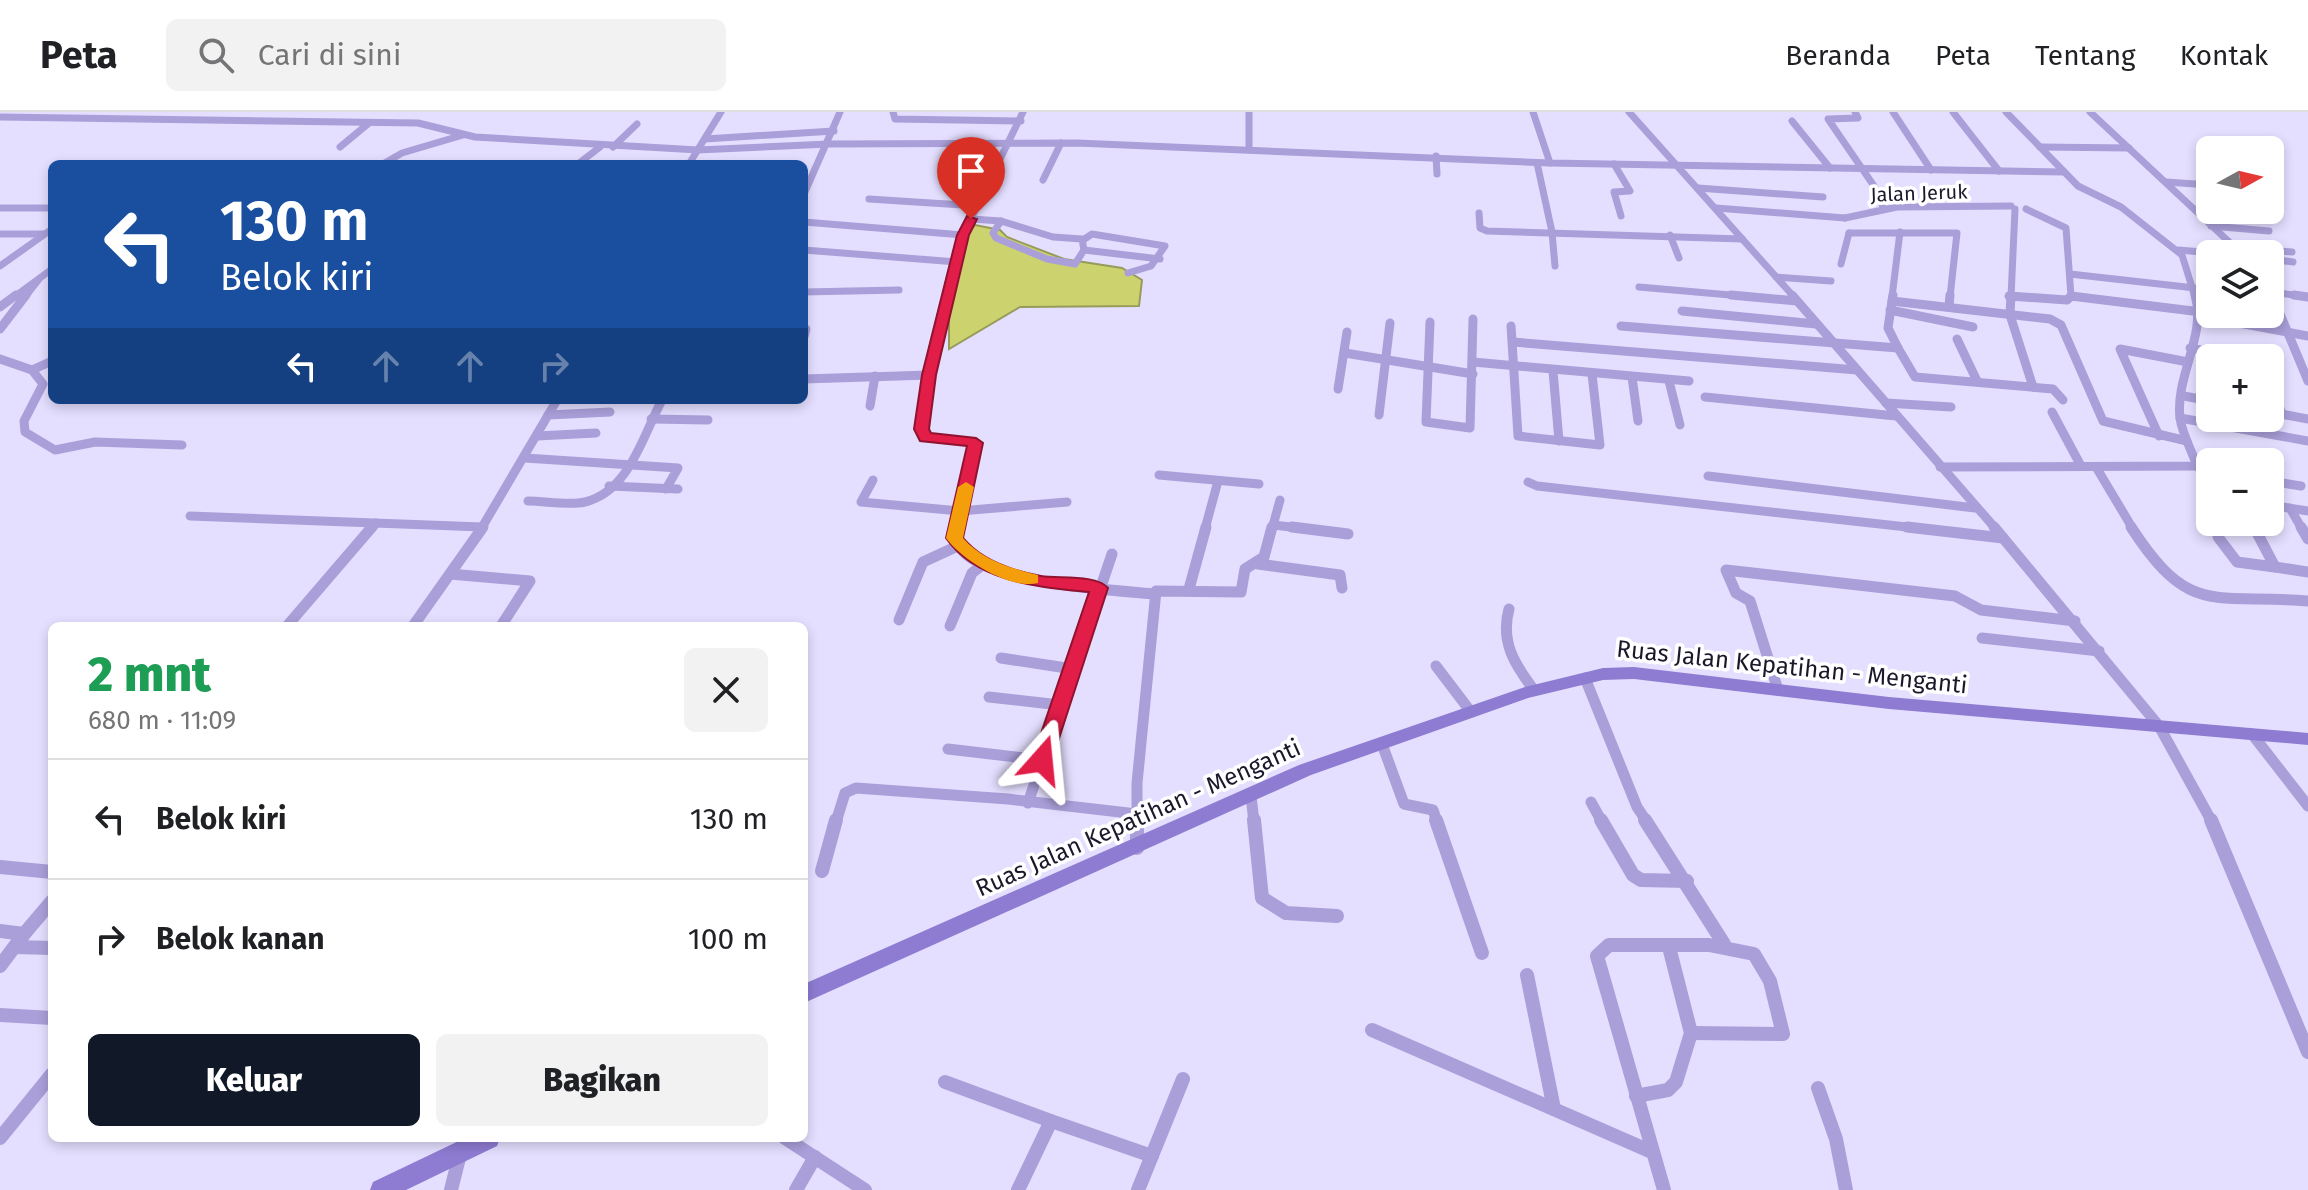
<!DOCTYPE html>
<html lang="id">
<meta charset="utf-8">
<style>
body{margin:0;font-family:"Fira Sans",sans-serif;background:#f2f2f2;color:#202124;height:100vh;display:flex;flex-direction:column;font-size:30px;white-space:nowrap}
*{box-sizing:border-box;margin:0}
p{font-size:26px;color:#757577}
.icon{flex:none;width:44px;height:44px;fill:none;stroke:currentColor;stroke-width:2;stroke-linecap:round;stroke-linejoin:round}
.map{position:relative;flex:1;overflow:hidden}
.side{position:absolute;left:48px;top:510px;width:760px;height:520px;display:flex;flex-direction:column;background:#fff;border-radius:12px;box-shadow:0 4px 12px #0003}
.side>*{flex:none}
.banner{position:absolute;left:48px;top:48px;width:760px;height:244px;border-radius:12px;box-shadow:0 4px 12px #0003;background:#1a4fa0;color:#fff;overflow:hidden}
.needle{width:52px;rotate:82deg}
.fabs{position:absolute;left:2196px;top:24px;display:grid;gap:16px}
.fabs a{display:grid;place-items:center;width:88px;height:88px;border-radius:12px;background:#fff;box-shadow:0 4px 12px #0003;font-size:40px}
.pin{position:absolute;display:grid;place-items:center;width:68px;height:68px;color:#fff;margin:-82px -34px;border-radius:50% 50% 50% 0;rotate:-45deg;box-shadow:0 0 8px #0007}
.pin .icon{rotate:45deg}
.me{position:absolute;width:88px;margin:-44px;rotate:18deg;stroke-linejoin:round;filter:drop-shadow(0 0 6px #0008)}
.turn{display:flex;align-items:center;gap:28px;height:168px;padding:0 40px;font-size:36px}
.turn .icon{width:104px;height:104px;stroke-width:2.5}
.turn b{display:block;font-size:56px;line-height:68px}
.lanes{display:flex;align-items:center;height:76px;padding:0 40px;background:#0003;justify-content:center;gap:40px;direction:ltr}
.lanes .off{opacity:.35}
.round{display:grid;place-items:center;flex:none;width:84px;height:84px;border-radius:12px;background:#f2f2f2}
.summary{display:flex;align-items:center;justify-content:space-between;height:136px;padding:0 40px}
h1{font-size:48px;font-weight:800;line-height:60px;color:#1e9e55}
.cta{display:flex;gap:16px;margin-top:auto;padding:16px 40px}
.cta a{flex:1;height:92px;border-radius:12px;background:#111827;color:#fff;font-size:32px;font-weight:800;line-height:92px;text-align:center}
.cta a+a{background:#f2f2f2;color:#202124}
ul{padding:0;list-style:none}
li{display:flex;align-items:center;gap:24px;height:120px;padding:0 40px;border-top:2px solid #e0e0e0}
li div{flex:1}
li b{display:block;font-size:30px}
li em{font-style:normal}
header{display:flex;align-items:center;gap:48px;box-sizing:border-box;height:112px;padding:0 40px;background:#fff;border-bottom:2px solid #e0e0e0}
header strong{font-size:38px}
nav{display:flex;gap:44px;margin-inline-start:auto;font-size:28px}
.search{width:560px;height:72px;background:#f2f2f2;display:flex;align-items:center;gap:20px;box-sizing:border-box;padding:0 28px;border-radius:12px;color:#757577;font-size:30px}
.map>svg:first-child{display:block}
.water{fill:#ccd36e;stroke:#979b5a;stroke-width:2}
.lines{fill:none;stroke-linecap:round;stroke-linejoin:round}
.street-far3{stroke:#aa9fd9;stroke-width:7}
.street-far2{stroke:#aa9fd9;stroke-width:9}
.street-far1{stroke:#aa9fd9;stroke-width:11}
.street{stroke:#aa9fd9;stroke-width:14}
.secondary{fill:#8e7cd2;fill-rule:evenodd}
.route{fill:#e11d48;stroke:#92132f;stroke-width:2}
.slow{fill:#f59e0b}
.labels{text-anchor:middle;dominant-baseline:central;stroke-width:7;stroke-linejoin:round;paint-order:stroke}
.far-street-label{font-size:20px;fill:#1c182b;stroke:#fff}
.street-label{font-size:24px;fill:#1c182b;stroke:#fff}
</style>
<header>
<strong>Peta</strong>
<div class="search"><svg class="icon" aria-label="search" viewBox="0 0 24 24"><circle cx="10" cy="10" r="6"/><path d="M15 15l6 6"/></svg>Cari di sini</div>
<nav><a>Beranda</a><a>Peta</a><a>Tentang</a><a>Kontak</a></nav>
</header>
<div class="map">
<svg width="2308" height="1078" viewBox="0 0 2308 1078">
<rect width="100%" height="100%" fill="#e4dfff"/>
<polygon class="water" points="975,113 1000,118 1007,125 1064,147 1122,156 1142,168 1139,194 1020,195 949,237 949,189 961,131"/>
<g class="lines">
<g class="street-far3">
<polyline points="893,0 895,7 1021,9"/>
<polyline points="1249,0 1249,36"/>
<polyline points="1533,0 1550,51"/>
<polyline points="1629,0 1794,185"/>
<polyline points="1855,0 1858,6 1828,7 1874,74 1884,97"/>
<polyline points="1893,0 1931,58"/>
<polyline points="1953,0 1999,59"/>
<polyline points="2006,0 2078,74 2121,95 2182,143 2195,185"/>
<polyline points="2090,0 2242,142"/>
<polyline points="0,5 418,11 475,25 698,38 829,32 1077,31 1550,51 2064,60"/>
<polyline points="1792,9 1830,56"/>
<polyline points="705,27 834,19"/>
<polyline points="340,35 369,11"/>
<polyline points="613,35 637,12"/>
<polyline points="2040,35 2129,36"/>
<polyline points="1436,44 1437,62"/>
<polyline points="1537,51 1552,120 1555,154"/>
<polyline points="383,52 402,41 463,23"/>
<polyline points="578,52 600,35"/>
<polyline points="689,52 721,0"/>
<polyline points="1614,52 1630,79 1614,80 1621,104"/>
<polyline points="1043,68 1061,31"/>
<polyline points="2166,70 2210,73"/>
<polyline points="1698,76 1823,85"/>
<polyline points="804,82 840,0"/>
<polyline points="869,87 978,94"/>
<polyline points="0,96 52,96"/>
<polyline points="1716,96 1845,106"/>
<polyline points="2026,97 2066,116 2071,184"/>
<polyline points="1479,101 1480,116 1487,119 1742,127"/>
<polyline points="1845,106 1897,95 2011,94"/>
<polyline points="971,107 1001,109"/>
<polygon points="1001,109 1053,125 1082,127 1084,138 1075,152 1047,147 996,126 993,121"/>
<polyline points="804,110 963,123"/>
<polyline points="2211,114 2269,119"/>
<polyline points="1849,121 1957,121 1950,185"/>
<polyline points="0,122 44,122"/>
<polyline points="1670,123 1679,146"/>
<polyline points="1083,128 1092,122 1165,134 1151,154 1128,161"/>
<polyline points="2235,135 2292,140"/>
<polyline points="804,138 957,150"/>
<polyline points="1084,138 1160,147"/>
<polyline points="2179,138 2224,142"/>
<polyline points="2270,147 2293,150"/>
<polyline points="1841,152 1849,121"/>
<polyline points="0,154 52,117"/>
<polyline points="2070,162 2195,176"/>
<polyline points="1776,165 1831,169"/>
<polyline points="1639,175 1753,185"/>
<polyline points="804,180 899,178"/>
<polyline points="2009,184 2025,185"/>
<polyline points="14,185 52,157"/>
<polyline points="25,185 39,167"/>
<polyline points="948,185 963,123 1023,0"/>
<polyline points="1892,185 1900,120"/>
<polyline points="2011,185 2015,97"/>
<polyline points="2070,185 2080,185"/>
<polyline points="2273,185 2271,180 2308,185"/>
</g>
<g class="street-far2">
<polyline points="948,183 929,263 921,321 926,325 976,331 955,417"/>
<polyline points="1731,183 1797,189"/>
<polyline points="1792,183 1996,417"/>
<polyline points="2011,183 2010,203 2033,275"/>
<polyline points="2272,183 2308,269"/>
<polyline points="2294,183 2308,185"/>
<polyline points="2009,184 2067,188 2071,184 2201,200"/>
<polyline points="1892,189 1893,183"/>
<polyline points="1949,194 1950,183"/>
<polyline points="0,195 16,183"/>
<polyline points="1890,198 1973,215"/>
<polyline points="1682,199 1816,212"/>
<polyline points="2201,204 2308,224"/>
<polyline points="1430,210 1426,310 1470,316 1473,207"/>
<polyline points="1511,214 1518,324 1600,333 1592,262"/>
<polyline points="1621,214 1898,236 1888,216 1892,189 2050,207 2061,213 2103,309 2187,329"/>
<polyline points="0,217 26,183"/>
<polyline points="804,225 806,217"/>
<polyline points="1957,227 1977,269"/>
<polyline points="1513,230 1857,258"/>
<polyline points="1898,236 1915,265 2053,277 2063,288"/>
<polyline points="2190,236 2241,246"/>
<polyline points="2258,238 2261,246"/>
<polyline points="1345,241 1473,262"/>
<polyline points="0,247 32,258 43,272 24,309 25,320 55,338 95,330 182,333"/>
<polyline points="1473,250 1689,269"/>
<polyline points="32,258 52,249"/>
<polyline points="1553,259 1559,329"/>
<polyline points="1632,265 1638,309"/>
<polyline points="804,267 929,263"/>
<polyline points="1669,269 1680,313"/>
<polyline points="2270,269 2282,302"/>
<polyline points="1338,277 1347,220"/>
<polyline points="2184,284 2210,289"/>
<polyline points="1705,285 1896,304"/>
<polyline points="1886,291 1951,295"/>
<polyline points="870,294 875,264"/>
<polyline points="2052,300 2081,354"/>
<polyline points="2270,300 2308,307"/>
<polyline points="548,303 610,300"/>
<polyline points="1379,303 1390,211"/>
<polyline points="2180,306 2308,329"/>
<polyline points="651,307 708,308"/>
<polyline points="537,324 596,321"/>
<polyline points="2159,324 2120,237 2188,250"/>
<polyline points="525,346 678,356 666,377"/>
<polyline points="2197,354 2205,361 2210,375"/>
<path d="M 1940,355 L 2197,354 C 2192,339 2182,322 2180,306 C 2175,264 2207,223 2195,183"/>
<polyline points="2096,355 2133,417"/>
<polyline points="1159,363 1259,372"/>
<polyline points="1708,364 1975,396"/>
<polyline points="873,368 861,390 960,399 1067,390"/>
<polyline points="2270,369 2301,374"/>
<polyline points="1528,370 1537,374 1925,417"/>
<polyline points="609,374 678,377"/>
<path d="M 528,389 C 546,389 567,394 585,390 C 629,380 643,323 662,288"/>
<polyline points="2270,393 2308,399"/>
<polyline points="2290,396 2302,417"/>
<polyline points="190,404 482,415"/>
<polyline points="2251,410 2255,417"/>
<polyline points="1273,413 1309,417"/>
<polyline points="371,417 376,411"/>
<polyline points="481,417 557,288"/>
<polyline points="1205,417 1218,369"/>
<polyline points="1272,417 1280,388"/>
</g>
<g class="street-far1">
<path d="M 955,415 L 954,421 C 956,426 959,434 962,438 C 992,472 1110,478 1155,482"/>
<polyline points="1292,415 1348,422"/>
<polyline points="1907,415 2003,426"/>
<polyline points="1994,415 2159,614 2212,710"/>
<path d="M 2131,415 C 2190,506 2213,481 2308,489"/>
<polyline points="2301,415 2308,427"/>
<polyline points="2218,425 2237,450 2275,455 2254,415"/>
<polyline points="1258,452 1340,463 1342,476"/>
<polyline points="2275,455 2308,460"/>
<polyline points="450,462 530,469 501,514"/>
<polyline points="1189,477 1206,415"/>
<path d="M 1509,497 C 1500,530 1515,553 1534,578"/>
<polyline points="899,508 923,450 960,433"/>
<polyline points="287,514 372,415"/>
<polyline points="413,514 483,415"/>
<polyline points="950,514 972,461 985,451"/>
<polyline points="1982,526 2099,539"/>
<polyline points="1001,546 1073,557"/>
<polyline points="1436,554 1471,600"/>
<polyline points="1585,566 1637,695 1647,710"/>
<polyline points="1778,578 1750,489 1736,481 1726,458 1955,484 1981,498 2075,509"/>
<polyline points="989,585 1060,593"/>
<polyline points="2252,622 2308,694"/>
<polyline points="1382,632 1404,692 1433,698 1437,710"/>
<polyline points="948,637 1042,648"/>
<polyline points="1251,684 1254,710"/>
<polyline points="1591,690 1602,710"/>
<polyline points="1028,691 1112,442"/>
<polyline points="836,710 845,681 856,676 1008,687 1137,702"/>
<polyline points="1137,710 1137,671 1156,479 1241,480 1245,457 1264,445 1272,415"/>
</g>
<g class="street">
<polyline points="1137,708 1137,736"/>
<polyline points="1254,708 1262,786 1286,801 1337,804"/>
<polyline points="1436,708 1482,841"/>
<polyline points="1601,708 1633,763 1641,768 1687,769"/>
<polyline points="1645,708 1724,832"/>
<polyline points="2211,708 2308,940"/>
<polyline points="0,755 52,760"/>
<polyline points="822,759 836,708"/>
<polyline points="0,819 24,822 0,854"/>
<polyline points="24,822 52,789"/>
<polyline points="15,835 52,836"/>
<polyline points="1527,863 1554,997"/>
<polyline points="0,903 52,906"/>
<polyline points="1372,918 1652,1040"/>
<polyline points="945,970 1051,1009"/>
<polyline points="1818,976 1836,1027 1846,1078"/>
<polyline points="1636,984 1668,978 1676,970 1691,921 1669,835"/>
<polyline points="0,1026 52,962"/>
<polyline points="785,1026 865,1078"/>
<polyline points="451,1078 464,1026"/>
<polyline points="796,1078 815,1045"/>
<polyline points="1018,1078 1051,1009 1152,1044"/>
<polyline points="1138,1078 1183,967"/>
<polyline points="1664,1078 1597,844 1609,833 1709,833 1754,842 1770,869 1783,922 1691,921"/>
</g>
<g class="secondary">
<polygon points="1634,555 1889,585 2308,621 2308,633 1889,597 1634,567 1603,568 1528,586 1311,663 804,891 804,872 1299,653 1525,575 1603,556"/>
<polygon points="465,1026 500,1026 497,1034 406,1078 370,1078 373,1070"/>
</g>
</g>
<path class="route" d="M 967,104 L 977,107 L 969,123 L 936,263 L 929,317 L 931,321 L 976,326 L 983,331 L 963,426 C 981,448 1013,459 1041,464 C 1059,467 1096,462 1108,476 L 1052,648 L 1042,656 L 1032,648 L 1089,480 C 1040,475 977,471 946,426 L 967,334 L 920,329 L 914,317 L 922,263 L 957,123 Z"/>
<path class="slow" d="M 966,370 L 974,375 L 963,426 C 982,448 1010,456 1038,463 L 1038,471 C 1010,478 962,448 946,426 L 958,375 Z"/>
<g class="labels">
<g class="far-street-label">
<text transform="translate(1919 81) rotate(-2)">Jalan Jeruk</text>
</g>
<g class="street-label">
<text transform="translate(1792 555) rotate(6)">Ruas Jalan Kepatihan - Menganti</text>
<text transform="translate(1138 706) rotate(-24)">Ruas Jalan Kepatihan - Menganti</text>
</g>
</g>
</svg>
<div class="fabs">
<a><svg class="needle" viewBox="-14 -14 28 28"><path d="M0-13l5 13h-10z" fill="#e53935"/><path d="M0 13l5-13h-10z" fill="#757577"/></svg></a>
<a><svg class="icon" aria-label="layers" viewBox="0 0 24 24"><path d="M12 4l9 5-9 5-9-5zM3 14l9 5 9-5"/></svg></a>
<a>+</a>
<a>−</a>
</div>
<div class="pin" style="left:971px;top:107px;background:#d93025"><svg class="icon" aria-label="arrive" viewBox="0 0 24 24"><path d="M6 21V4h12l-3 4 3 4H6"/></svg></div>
<svg class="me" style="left:1042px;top:648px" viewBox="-20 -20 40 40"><path d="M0-17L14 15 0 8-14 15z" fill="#e11d48" stroke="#fff" stroke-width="4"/></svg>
<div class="banner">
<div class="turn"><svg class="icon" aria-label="left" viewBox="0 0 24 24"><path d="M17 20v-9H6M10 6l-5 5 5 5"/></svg><div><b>130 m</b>Belok kiri</div></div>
<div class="lanes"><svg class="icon" aria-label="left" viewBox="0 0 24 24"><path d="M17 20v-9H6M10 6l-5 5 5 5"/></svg><svg class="icon off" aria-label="ahead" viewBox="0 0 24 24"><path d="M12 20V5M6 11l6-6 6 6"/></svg><svg class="icon off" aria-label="ahead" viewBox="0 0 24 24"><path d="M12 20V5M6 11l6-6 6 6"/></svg><svg class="icon off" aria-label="right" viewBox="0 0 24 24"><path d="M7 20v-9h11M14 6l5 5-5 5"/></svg></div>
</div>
<section class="side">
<div class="summary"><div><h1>2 mnt</h1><p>680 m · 11:09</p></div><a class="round"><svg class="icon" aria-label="close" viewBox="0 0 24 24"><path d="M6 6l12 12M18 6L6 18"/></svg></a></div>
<ul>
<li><svg class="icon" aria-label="left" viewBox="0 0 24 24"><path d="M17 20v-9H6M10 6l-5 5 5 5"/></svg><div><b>Belok kiri</b></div><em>130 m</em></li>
<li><svg class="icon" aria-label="right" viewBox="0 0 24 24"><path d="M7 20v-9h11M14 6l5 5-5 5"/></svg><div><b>Belok kanan</b></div><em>100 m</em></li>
</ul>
<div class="cta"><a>Keluar</a><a>Bagikan</a></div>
</section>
</div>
